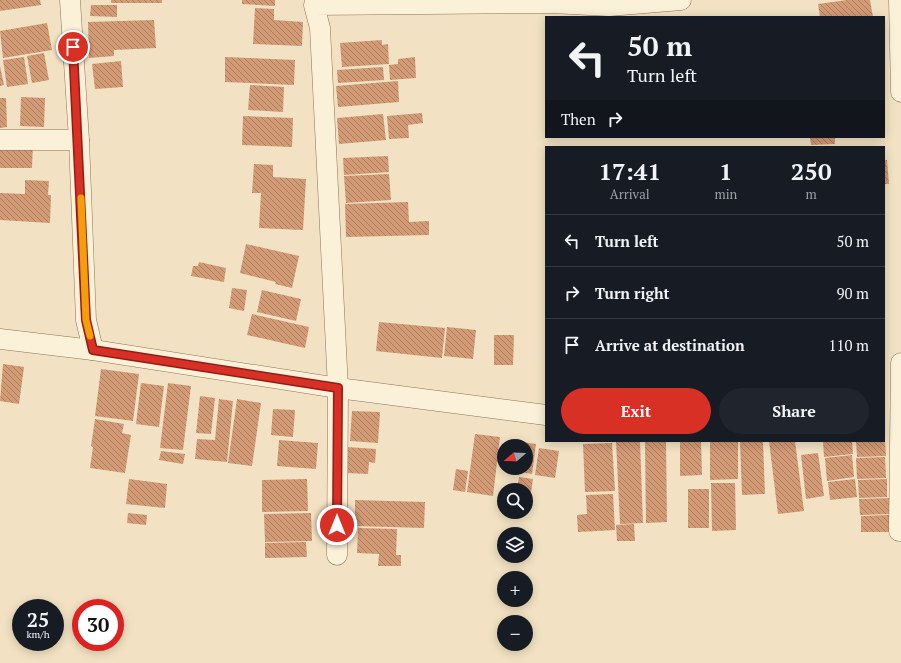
<!DOCTYPE html>
<meta charset="utf-8">
<style>
body{margin:0;font-family:"PT Serif",serif;background:#20242c;color:#f1f3f6;height:100vh;display:flex;flex-direction:column;font-size:15px;white-space:nowrap}
*{box-sizing:border-box;margin:0}
p{font-size:13px;color:#9ea1a6}
.icon{flex:none;width:22px;height:22px;fill:none;stroke:currentColor;stroke-width:2;stroke-linecap:round;stroke-linejoin:round}
.map{position:relative;flex:1;overflow:hidden}
.sheet{position:absolute;left:545px;top:146px;width:340px;height:296px;display:flex;flex-direction:column;background:#171b24;border-radius:0px;box-shadow:0 2px 10px #0003}
.sheet>*{flex:none}
.banner{position:absolute;left:545px;top:16px;width:340px;height:122px;border-radius:0px;box-shadow:0 2px 10px #0003;background:#171b24;color:#f1f3f6;overflow:hidden}
.needle{width:26px;rotate:251deg}
.tools{position:absolute;left:497px;top:439px;display:grid;gap:8px}
.tools a{display:grid;place-items:center;width:36px;height:36px;border-radius:50%;background:#171b24;box-shadow:0 2px 10px #0003;font-size:20px}
.speed{position:absolute;left:12px;top:599px;display:flex;gap:8px;font-size:20px;font-weight:700;text-align:center}
.speed>*{display:grid;place-content:center;width:52px;height:52px;border-radius:50%;background:#171b24;box-shadow:0 2px 10px #0003;line-height:1}
.speed small{font-size:10px;font-weight:400}
.speed .limit{border:6px solid #d22;background:#fff;color:#111}
.pin{position:absolute;display:grid;place-items:center;width:34px;height:34px;color:#fff;margin:-17px;border:2px solid #fff;border-radius:50%;box-shadow:0 1px 4px #0007}
.me{position:absolute;width:44px;margin:-22px;rotate:0deg;stroke-linejoin:round;filter:drop-shadow(0 0 3px #0008)}
.turn{display:flex;align-items:center;gap:14px;height:84px;padding:0 16px;font-size:18px}
.turn .icon{width:52px;height:52px;stroke-width:2.5}
.turn b{display:block;font-size:28px;line-height:34px}
.then{display:flex;align-items:center;height:38px;padding:0 16px;background:#0003;gap:8px;font-size:15px}
.eta{display:flex;justify-content:space-evenly;align-items:center;height:68px;text-align:center}
.eta b{font-size:24px;font-weight:800;line-height:28px}
.button{display:flex;gap:8px;margin-top:auto;padding:8px 16px}
.button a{flex:1;height:46px;border-radius:24px;background:#d93025;color:#fff;font-size:16px;font-weight:800;line-height:46px;text-align:center}
.button a+a{background:#20242c;color:#f1f3f6}
ul{padding:0;list-style:none}
li{display:flex;align-items:center;gap:12px;height:52px;padding:0 16px;border-top:1px solid #363941}
li div{flex:1}
li b{display:block;font-size:15px}
li em{font-style:normal}
.map>svg:first-child{display:block}
.building{fill:url(#building-back-hatch)}
.lines{fill:none;stroke-linecap:round;stroke-linejoin:round}
.minor-casing{stroke:#8e7358;stroke-width:21}
.minor{stroke:#fbf0d8;stroke-width:20}
.route-casing{stroke:#8d1f18;stroke-width:10}
.route{stroke:#d93025;stroke-width:7}
.slow{stroke:#f59e0b;stroke-width:7}
</style>
<div class="map">
<svg width="901" height="663" viewBox="0 0 901 663">
<defs>
<pattern id="building-back-hatch" width="6" height="6" patternUnits="userSpaceOnUse"><rect width="6" height="6" fill="#d39a76"/><path d="M-1 5l2 2M0 0l6 6M5-1l2 2" fill="none" stroke="#ac7e60"/></pattern>
</defs>
<rect width="100%" height="100%" fill="#f2e2c3"/>
<g class="building">
<polygon points="0,0 40,0 41,5 0,11"/>
<rect x="111" y="0" width="51" height="3"/>
<polygon points="242,0 275,0 275,6 242,4"/>
<polygon points="847,0 870,0 873,17 820,17 818,4"/>
<polygon points="91,5 117,5 117,17 90,16"/>
<polygon points="255,8 274,9 274,20 303,22 302,46 253,44"/>
<polygon points="154,20 156,48 114,50 114,56 89,58 88,22"/>
<polygon points="47,23 52,50 3,58 0,31"/>
<polygon points="382,40 382,45 388,44 389,64 342,67 340,43"/>
<polygon points="44,53 49,80 32,83 27,56"/>
<polygon points="24,57 28,84 7,87 3,60"/>
<polygon points="225,57 295,60 294,85 225,82"/>
<polygon points="415,57 416,78 390,80 389,65 398,64 398,59"/>
<polygon points="121,61 123,87 95,89 92,64"/>
<polygon points="0,66 4,85 0,86"/>
<polygon points="383,67 384,80 338,83 337,70"/>
<polygon points="398,81 399,102 338,107 336,86"/>
<polygon points="250,85 284,87 283,112 248,110"/>
<polygon points="21,97 45,98 44,127 20,126"/>
<polygon points="0,98 6,98 7,127 0,128"/>
<polygon points="422,113 423,123 408,125 409,138 389,139 387,116"/>
<polygon points="383,114 386,140 339,144 337,118"/>
<polygon points="243,116 293,118 292,147 242,145"/>
<polygon points="810,137 835,137 835,144 811,145"/>
<polygon points="0,142 33,143 32,168 0,168"/>
<polygon points="388,156 389,172 344,175 343,158"/>
<polygon points="884,160 887,160 889,184 884,184"/>
<polygon points="254,164 273,165 273,177 306,179 303,230 259,228 261,193 252,193"/>
<polygon points="389,174 391,200 346,203 344,176"/>
<polygon points="25,180 49,181 48,195 51,195 50,223 0,220 0,193 25,194"/>
<polygon points="408,202 409,222 429,221 429,235 346,237 345,204"/>
<polygon points="246,244 299,256 292,288 275,284 276,282 240,273"/>
<polygon points="199,262 226,268 224,282 191,276 193,266 198,266"/>
<polygon points="232,288 247,290 244,311 229,308"/>
<polygon points="262,290 301,299 296,321 257,312"/>
<polygon points="252,314 309,327 305,348 247,335"/>
<polygon points="379,322 445,328 442,358 376,351"/>
<polygon points="447,327 476,330 473,359 444,356"/>
<polygon points="494,335 514,335 513,365 494,365"/>
<polygon points="3,364 24,367 19,404 0,401"/>
<polygon points="101,369 139,374 133,421 95,416"/>
<polygon points="141,383 164,386 159,427 136,424"/>
<polygon points="168,383 191,386 183,450 160,448"/>
<polygon points="200,396 215,398 211,434 196,433"/>
<polygon points="219,399 233,401 227,462 195,459 197,439 215,440"/>
<polygon points="237,399 261,403 252,466 228,463"/>
<polygon points="273,409 295,410 293,437 271,435"/>
<polygon points="352,411 380,412 378,443 350,441"/>
<polygon points="95,419 124,424 122,433 131,435 125,473 90,468 93,447 91,446"/>
<polygon points="475,434 500,437 493,496 467,492"/>
<polygon points="279,440 318,443 316,469 277,466"/>
<polygon points="508,440 536,444 532,474 504,469 526,468 526,446 507,446"/>
<polygon points="616,441 640,441 643,523 620,524"/>
<polygon points="645,441 666,441 667,522 646,523"/>
<polygon points="680,441 701,441 702,475 680,476"/>
<polygon points="710,441 738,441 738,479 710,480"/>
<polygon points="769,441 795,441 804,511 778,514"/>
<polygon points="823,441 852,441 853,454 824,457"/>
<polygon points="856,441 885,441 886,456 857,457"/>
<polygon points="740,442 763,442 765,494 742,495"/>
<polygon points="612,443 615,491 585,492 583,444"/>
<polygon points="347,447 376,449 375,463 369,462 368,474 346,473"/>
<polygon points="539,448 559,451 555,478 535,475"/>
<polygon points="161,451 185,454 183,464 159,460"/>
<polygon points="818,453 824,496 806,499 801,455"/>
<polygon points="852,455 854,477 827,481 825,458"/>
<polygon points="885,457 886,478 857,479 856,458"/>
<polygon points="456,469 468,471 465,492 453,490"/>
<polygon points="519,477 533,479 530,499 526,499 526,490 517,490"/>
<polygon points="129,479 167,484 165,508 126,504"/>
<polygon points="307,479 308,511 262,512 262,480"/>
<polygon points="855,479 857,497 830,500 828,482"/>
<polygon points="887,479 887,497 859,498 858,480"/>
<polygon points="711,483 735,483 736,530 712,531"/>
<rect x="688" y="489" width="21" height="39"/>
<polygon points="613,494 615,530 578,532 577,515 587,514 586,495"/>
<polygon points="890,498 891,514 860,515 859,499"/>
<polygon points="355,500 425,502 424,528 355,526"/>
<polygon points="128,513 147,515 146,525 127,523"/>
<polygon points="311,513 312,541 265,542 264,514"/>
<polygon points="889,515 890,532 861,532 861,516"/>
<polygon points="634,524 635,541 617,541 616,525"/>
<polygon points="358,528 397,529 396,555 401,555 401,566 378,566 379,554 357,553"/>
<polygon points="306,542 307,557 265,558 265,543"/>
</g>
<g class="lines">
<g class="minor-casing">
<g id="minor">
<polyline points="70,0 79,140 86,320 93,350"/>
<polyline points="899,0 901,92"/>
<polyline points="0,140 79,140"/>
<polyline points="0,339 93,350 338,388 546,415"/>
<polyline points="899,531 901,363"/>
<polyline points="337,555 338,388 320,28 314,5 551,3 609,6 681,0"/>
</g>
</g>
<use href="#minor" class="minor"/>
</g>
<g class="lines">
<g class="route-casing">
<polyline id="route" points="73,47 86,320 93,350 338,388 337,525"/>
</g>
<use href="#route" class="route"/>
<polyline class="slow" points="81,198 86,320 90,336"/>
</g>
</svg>
<div class="tools">
<a><svg class="needle" viewBox="-14 -14 28 28"><path d="M0-13l5 13h-10z" fill="#e53935"/><path d="M0 13l5-13h-10z" fill="#9ea1a6"/></svg></a>
<a><svg class="icon" aria-label="search" viewBox="0 0 24 24"><circle cx="10" cy="10" r="6"/><path d="M15 15l6 6"/></svg></a>
<a><svg class="icon" aria-label="layers" viewBox="0 0 24 24"><path d="M12 4l9 5-9 5-9-5zM3 14l9 5 9-5"/></svg></a>
<a>+</a>
<a>−</a>
</div>
<div class="speed"><div>25<small>km/h</small></div><div class="limit">30</div></div>
<div class="pin" style="left:73px;top:47px;background:#d93025"><svg class="icon" aria-label="arrive" viewBox="0 0 24 24"><path d="M6 21V4h12l-3 4 3 4H6"/></svg></div>
<svg class="me" style="left:337px;top:525px" viewBox="-20 -20 40 40"><circle r="17" fill="#d93025" stroke="#fff" stroke-width="3"/><path d="M0-11L8 9 0 5-8 9z" fill="#fff"/></svg>
<div class="banner">
<div class="turn"><svg class="icon" aria-label="left" viewBox="0 0 24 24"><path d="M17 20v-9H6M10 6l-5 5 5 5"/></svg><div><b>50 m</b>Turn left</div></div>
<div class="then">Then<svg class="icon" aria-label="right" viewBox="0 0 24 24"><path d="M7 20v-9h11M14 6l5 5-5 5"/></svg></div>
</div>
<section class="sheet">
<div class="eta">
<div><b>17:41</b><p>Arrival</p></div>
<div><b>1</b><p>min</p></div>
<div><b>250</b><p>m</p></div>
</div>
<ul>
<li><svg class="icon" aria-label="left" viewBox="0 0 24 24"><path d="M17 20v-9H6M10 6l-5 5 5 5"/></svg><div><b>Turn left</b></div><em>50 m</em></li>
<li><svg class="icon" aria-label="right" viewBox="0 0 24 24"><path d="M7 20v-9h11M14 6l5 5-5 5"/></svg><div><b>Turn right</b></div><em>90 m</em></li>
<li><svg class="icon" aria-label="arrive" viewBox="0 0 24 24"><path d="M6 21V4h12l-3 4 3 4H6"/></svg><div><b>Arrive at destination</b></div><em>110 m</em></li>
</ul>
<div class="button"><a>Exit</a><a>Share</a></div>
</section>
</div>
